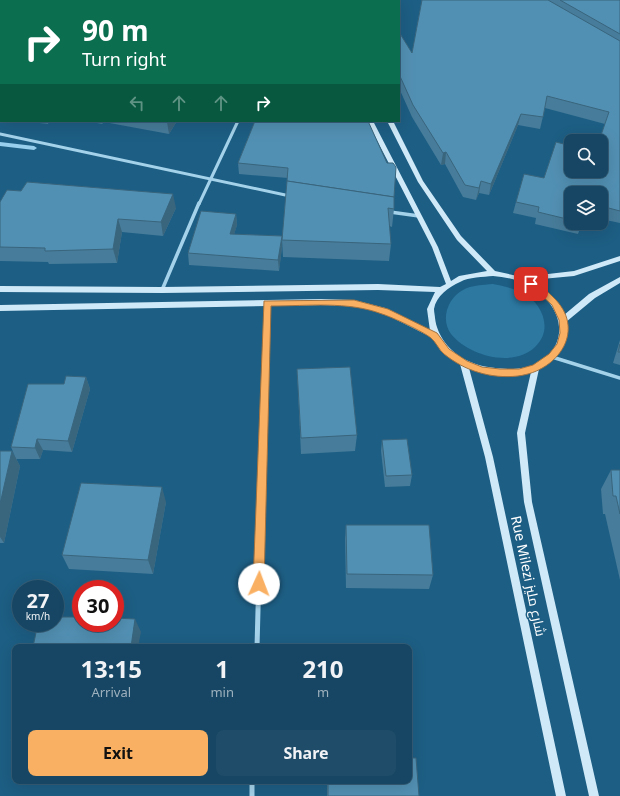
<!DOCTYPE html>
<meta charset="utf-8">
<style>
body{margin:0;font-family:"Noto Sans",Cairo,sans-serif;background:#1f4d69;color:#f1f3f6;height:100vh;display:flex;flex-direction:column;font-size:15px;white-space:nowrap}
*{box-sizing:border-box;margin:0}
p{font-size:13px;color:#9eb1be}
.icon{flex:none;width:22px;height:22px;fill:none;stroke:currentColor;stroke-width:2;stroke-linecap:round;stroke-linejoin:round}
.map{position:relative;flex:1;overflow:hidden}
.sheet{position:absolute;left:12px;top:644px;width:400px;height:140px;display:flex;flex-direction:column;background:#164663;border-radius:8px;box-shadow:0 4px 16px #0002,0 0 0 1px #355e78}
.sheet>*{flex:none}
.top-card{position:absolute;left:0px;top:0px;width:400px;height:122px;box-shadow:0 4px 16px #0002,0 0 0 1px #355e78;background:#0b6e4f;color:#fff;overflow:hidden}
.fabs{position:absolute;left:564px;top:134px;display:grid;gap:8px}
.fabs a{display:grid;place-items:center;width:44px;height:44px;border-radius:8px;background:#164663;box-shadow:0 4px 16px #0002,0 0 0 1px #355e78;font-size:20px}
.speed{position:absolute;left:12px;top:580px;display:flex;gap:8px;font-size:20px;font-weight:700;text-align:center}
.speed>*{display:grid;place-content:center;width:52px;height:52px;border-radius:50%;background:#164663;box-shadow:0 4px 16px #0002,0 0 0 1px #355e78;line-height:1}
.speed small{font-size:10px;font-weight:400}
.speed .limit{border:6px solid #d22;background:#fff;color:#111}
.pin{position:absolute;display:grid;place-items:center;width:34px;height:34px;color:#fff;margin:-17px;border-radius:8px;box-shadow:0 2px 6px #0006}
.me{position:absolute;width:44px;margin:-22px;rotate:2deg;stroke-linejoin:round;filter:drop-shadow(0 0 3px #0008)}
.turn{display:flex;align-items:center;gap:14px;height:84px;padding:0 16px;font-size:18px}
.turn .icon{width:52px;height:52px;stroke-width:2.5}
.turn b{display:block;font-size:28px;line-height:34px}
.lanes{display:flex;align-items:center;height:38px;padding:0 16px;background:#0003;justify-content:center;gap:20px;direction:ltr}
.lanes .off{opacity:.35}
.eta{display:flex;justify-content:space-evenly;align-items:center;height:68px;text-align:center}
.eta b{font-size:24px;font-weight:700;line-height:28px}
.action{display:flex;gap:8px;margin-top:auto;padding:8px 16px}
.action a{flex:1;height:46px;border-radius:8px;background:#fab062;color:#111;font-size:16px;font-weight:700;line-height:46px;text-align:center}
.action a+a{background:#1f4d69;color:#f1f3f6}
.map>svg:first-child{display:block}
.green{fill:#2c78a1}
.lines{fill:none;stroke-linecap:round;stroke-linejoin:round}
.stream{fill:#97cfec;fill-rule:evenodd}
.street-far2{stroke:#a4d2ea;stroke-width:3}
.street-far1{stroke:#a4d2ea;stroke-width:3.5}
.street{stroke:#a4d2ea;stroke-width:5}
.secondary{fill:#cfe9f8;fill-rule:evenodd}
.wall{fill:#477c9a}
.shaded-wall{fill:#39657d}
.building{fill:#5290b3;stroke:#39657d}
.route{fill:#fab062;stroke:#a27240}
.labels{text-anchor:middle;dominant-baseline:central;stroke-width:3;stroke-linejoin:round;paint-order:stroke}
.street-label{font-size:14px;fill:#fff;stroke:#1d5e84}
</style>
<div class="map">
<svg width="620" height="796" viewBox="0 0 620 796">
<rect width="100%" height="100%" fill="#1d5e84"/>
<path class="green" d="M 493,284 C 503,286 512,288 522,292 C 542,303 554,329 535,347 C 513,368 469,356 451,334 C 440,319 448,298 463,290 C 472,285 483,285 493,284 Z"/>
<g class="lines">
<polygon class="stream" points="0,142 34,146 37,148 34,150 0,146"/>
<g class="street-far2">
<polyline points="0,134 290,196"/>
<polyline points="199,204 238,121"/>
</g>
<g class="street-far1">
<polyline points="390,212 419,216"/>
<polyline points="162,290 199,203"/>
<polyline points="552,357 620,378"/>
<polyline points="262,464 267,303"/>
</g>
<g class="street">
<polyline points="257,647 262,463"/>
<polyline points="252,781 252,796"/>
</g>
<g class="secondary">
<rect x="307" y="0" width="6" height="1"/>
<polygon points="322,0 328,0 329,1 323,1"/>
<path d="M 367,121 L 373,121 L 438,247 L 451,281 L 459,276 L 487,271 L 457,240 L 418,182 L 387,121 L 393,121 L 423,181 L 461,236 L 495,271 L 522,277 L 574,271 L 620,256 L 620,261 L 574,276 L 531,280 C 546,288 556,300 564,315 L 589,294 L 620,277 L 620,283 L 595,298 L 566,322 C 571,344 557,359 539,369 L 525,433 L 532,502 L 599,796 L 589,796 L 524,502 L 517,433 L 531,372 L 519,375 L 488,374 L 469,368 L 493,457 L 566,796 L 556,796 L 485,457 L 460,364 L 441,349 L 435,339 L 383,313 L 354,306 L 321,305 L 0,311 L 0,305 L 321,299 L 354,300 L 385,308 L 430,331 L 427,309 L 435,292 L 378,290 L 162,293 L 0,292 L 0,286 L 162,287 L 378,284 L 440,287 L 446,284 L 432,247 ZM 493,276 C 505,277 517,279 528,285 C 555,299 572,332 547,357 C 537,367 521,369 508,369 C 493,368 480,367 466,360 C 450,352 437,336 435,318 C 435,316 434,312 434,309 C 436,296 449,287 460,282 C 469,277 483,277 493,276 Z"/>
</g>
</g>
<g class="wall">
<polygon points="2,0 45,0 45,1 1,1 1,118 0,118 0,1 2,1"/>
<polygon points="422,0 620,0 620,223 601,219 601,193 571,193 571,223 582,223 578,234 535,224 536,218 513,213 516,202 544,178 601,171 605,124 545,108 540,129 518,125 489,195 479,193 476,200 463,197 445,164 441,165 412,117 399,88 399,32 412,53"/>
<polygon points="22,121 49,121 48,124"/>
<polygon points="87,121 177,121 169,134 104,122 102,124"/>
<polygon points="255,121 394,209 392,227 389,226 391,244 389,261 283,257 282,240 288,178 239,174 238,163"/>
<polygon points="0,202 176,208 163,236 122,232 117,263 49,264 48,262 0,261"/>
<polygon points="236,214 237,225 234,234 282,236 282,247 279,271 189,265 188,253"/>
<polygon points="620,340 620,365 613,363"/>
<polygon points="297,369 357,435 355,451 301,454"/>
<polygon points="86,377 90,389 72,452 43,450 40,459 16,459 11,447 64,384"/>
<polygon points="382,440 412,475 410,486 385,487 381,451"/>
<polygon points="0,451 12,451 20,466 4,543 0,543"/>
<polygon points="611,470 620,470 620,580 605,514 603,514 601,489"/>
<polygon points="166,502 153,574 69,569 62,555"/>
<polygon points="346,525 433,575 429,589 346,588 345,539"/>
<polygon points="15,724 15,745 11,741"/>
<polygon points="327,781 409,781 419,796 327,796"/>
</g>
<g class="shaded-wall">
<rect x="38" y="0" width="7" height="1"/>
<polygon points="521,114 518,125 489,195 491,184"/>
<polygon points="168,121 177,121 169,134 167,122"/>
<polygon points="446,152 445,164 441,165 443,153"/>
<polygon points="481,181 479,193 476,200 479,188"/>
<polygon points="173,194 176,208 163,236 161,222"/>
<polygon points="236,214 237,225 231,245 230,234"/>
<polygon points="118,219 122,232 117,263 113,249"/>
<polygon points="282,236 282,247 279,271 278,260"/>
<polygon points="86,377 90,389 72,452 68,441"/>
<polygon points="37,439 43,450 40,459 35,448"/>
<polygon points="12,451 20,466 4,543 0,537 0,504"/>
<polygon points="162,487 166,502 153,574 148,560"/>
<polygon points="135,619 141,632 138,647 131,647"/>
</g>
<g class="building">
<polygon points="2,0 38,0 38,1 1,1 1,91 0,93 0,1 2,1"/>
<polygon points="80,0 130,0 130,1 79,1"/>
<polygon points="172,0 274,0 274,1 171,1"/>
<polygon points="422,0 548,0 620,41 620,211 601,206 601,193 571,193 571,220 538,212 539,207 516,202 524,174 544,178 556,142 571,146 571,171 601,171 601,141 599,141 609,112 547,96 543,117 521,114 491,184 481,181 479,188 465,185 446,152 443,153 413,105 399,74 399,32 412,53"/>
<polygon points="560,0 620,0 620,34"/>
<polygon points="1,93 1,107 0,107 0,94"/>
<polygon points="255,121 368,121 387,163 393,163 396,167 394,197 287,181 288,168 238,163"/>
<polygon points="287,181 394,197 394,209 388,208 391,244 282,240"/>
<polygon points="27,182 173,194 161,222 118,219 113,249 45,251 45,248 0,247 0,202 7,190 21,191"/>
<polygon points="201,211 236,214 230,234 282,236 278,260 188,253"/>
<polygon points="620,344 620,352 618,352"/>
<polygon points="350,367 357,435 301,438 297,369"/>
<polygon points="66,376 86,377 68,441 37,439 35,448 11,447 28,384 64,384"/>
<polygon points="407,439 412,475 386,476 382,440"/>
<polygon points="0,451 12,451 0,504"/>
<polygon points="611,470 620,470 620,514 616,496 613,496"/>
<polygon points="81,483 162,487 148,560 62,555"/>
<polygon points="346,525 429,525 433,575 347,574"/>
<polygon points="55,617 81,617 81,623 115,623 115,618 135,619 131,647 33,647 38,623 55,623"/>
<polygon points="15,724 15,741 11,741"/>
<polygon points="409,758 416,758 419,796 328,796 328,781 409,781"/>
</g>
<path class="route" d="M 531,281 C 540,284 546,290 553,297 C 587,329 559,371 518,376 C 491,379 465,371 444,354 C 439,350 436,342 431,338 C 424,332 392,317 382,314 C 348,301 308,306 271,306 L 264,584 L 262,587 L 259,589 L 255,587 L 253,584 L 264,301 L 354,300 L 388,309 L 437,333 L 449,349 L 467,361 L 482,367 L 500,369 L 519,369 L 533,365 L 549,354 L 557,344 L 560,333 L 559,320 L 552,305 L 538,292 L 527,284 Z"/>
<g class="labels">
<g class="street-label">
<text transform="translate(529 576) rotate(78)">Rue Milezi شارع مليز</text>
</g>
</g>
</svg>
<div class="fabs">
<a><svg class="icon" aria-label="search" viewBox="0 0 24 24"><circle cx="10" cy="10" r="6"/><path d="M15 15l6 6"/></svg></a>
<a><svg class="icon" aria-label="layers" viewBox="0 0 24 24"><path d="M12 4l9 5-9 5-9-5zM3 14l9 5 9-5"/></svg></a>
</div>
<div class="speed"><div>27<small>km/h</small></div><div class="limit">30</div></div>
<div class="pin" style="left:531px;top:284px;background:#d93025"><svg class="icon" aria-label="arrive" viewBox="0 0 24 24"><path d="M6 21V4h12l-3 4 3 4H6"/></svg></div>
<svg class="me" style="left:259px;top:584px" viewBox="-20 -20 40 40"><circle r="19" fill="#fff"/><path d="M0-13L10 11 0 6-10 11z" fill="#fab062"/></svg>
<div class="top-card">
<div class="turn"><svg class="icon" aria-label="right" viewBox="0 0 24 24"><path d="M7 20v-9h11M14 6l5 5-5 5"/></svg><div><b>90 m</b>Turn right</div></div>
<div class="lanes"><svg class="icon off" aria-label="left" viewBox="0 0 24 24"><path d="M17 20v-9H6M10 6l-5 5 5 5"/></svg><svg class="icon off" aria-label="ahead" viewBox="0 0 24 24"><path d="M12 20V5M6 11l6-6 6 6"/></svg><svg class="icon off" aria-label="ahead" viewBox="0 0 24 24"><path d="M12 20V5M6 11l6-6 6 6"/></svg><svg class="icon" aria-label="right" viewBox="0 0 24 24"><path d="M7 20v-9h11M14 6l5 5-5 5"/></svg></div>
</div>
<section class="sheet">
<div class="eta">
<div><b>13:15</b><p>Arrival</p></div>
<div><b>1</b><p>min</p></div>
<div><b>210</b><p>m</p></div>
</div>
<div class="action"><a>Exit</a><a>Share</a></div>
</section>
</div>
